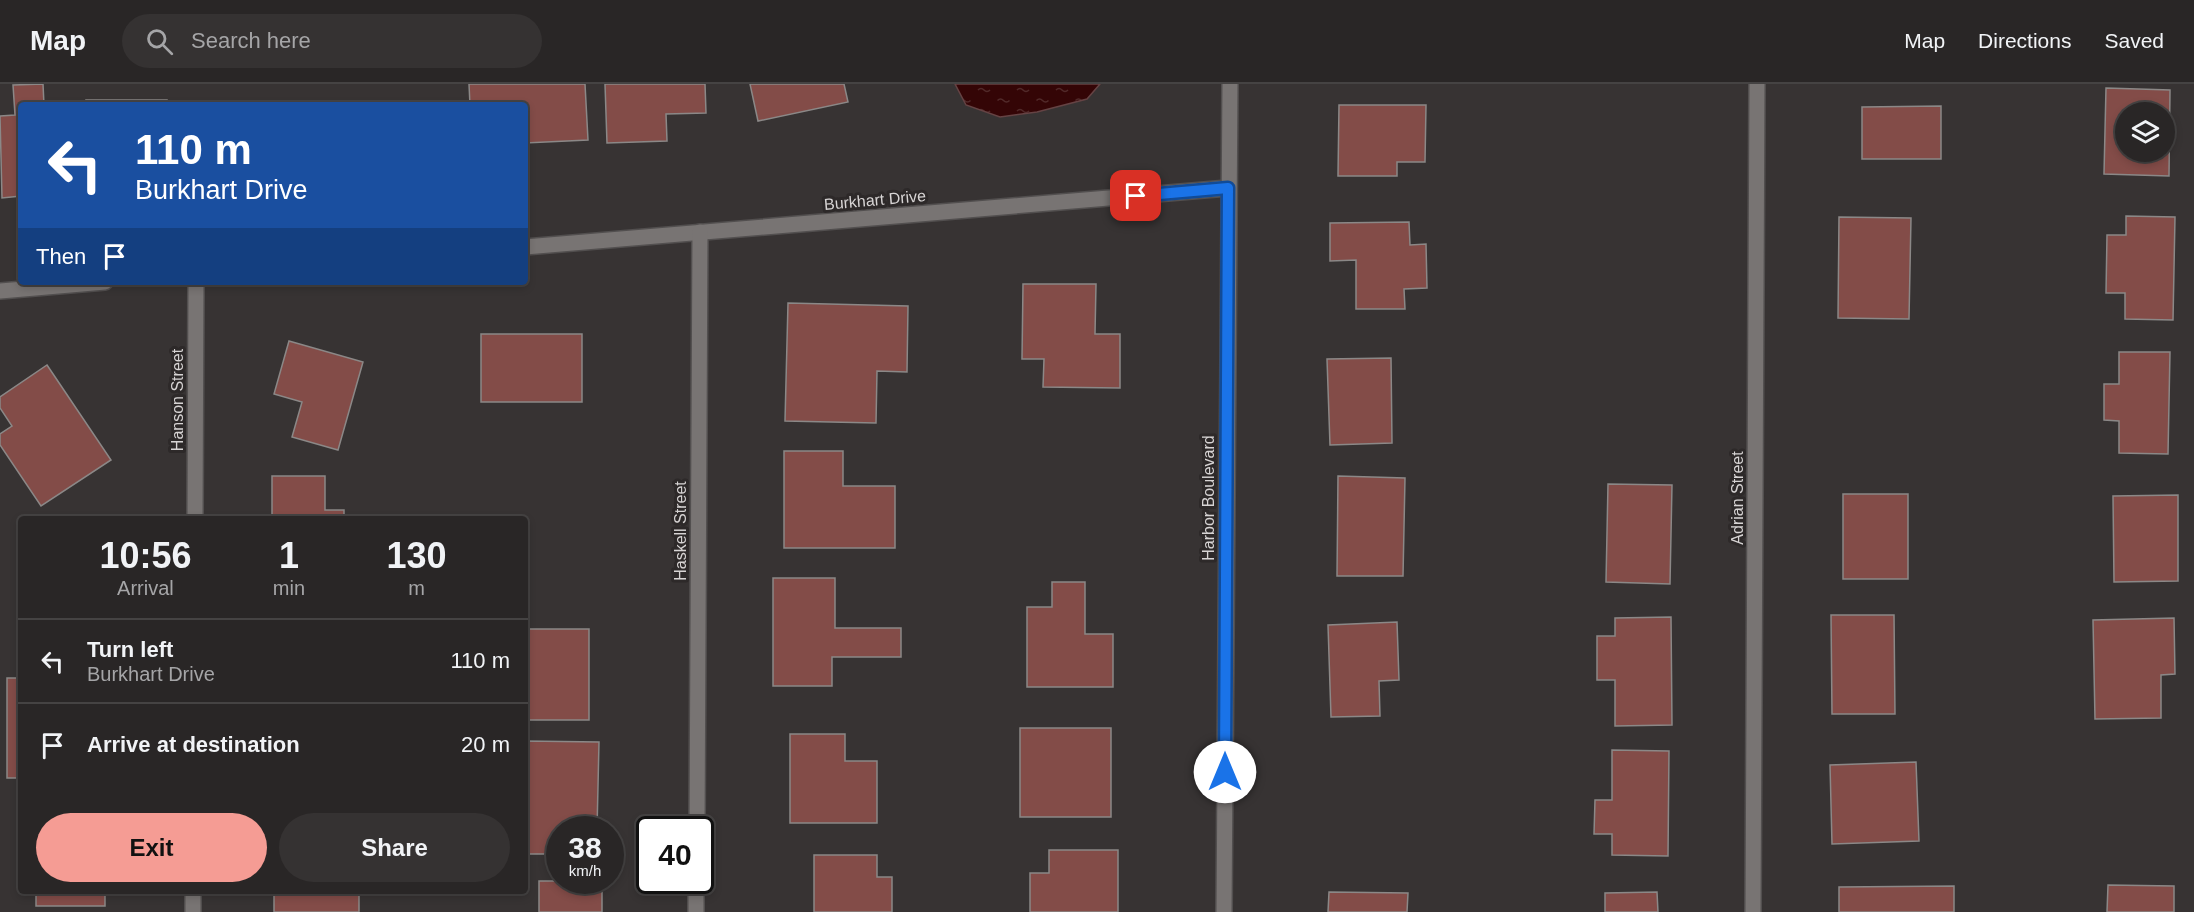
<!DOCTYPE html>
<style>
body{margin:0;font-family:Helvetica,sans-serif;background:#353232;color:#f1f3f6;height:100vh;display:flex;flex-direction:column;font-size:22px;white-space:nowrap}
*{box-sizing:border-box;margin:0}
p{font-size:20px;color:#a5a5a7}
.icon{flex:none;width:33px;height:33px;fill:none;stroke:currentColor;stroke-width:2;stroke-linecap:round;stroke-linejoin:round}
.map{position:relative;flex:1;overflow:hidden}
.side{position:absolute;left:18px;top:432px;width:510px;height:378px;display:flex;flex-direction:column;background:#292626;border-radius:6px;box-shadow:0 3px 9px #0003,0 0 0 2px #454343}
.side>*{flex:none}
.top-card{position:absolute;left:18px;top:18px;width:510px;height:183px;border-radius:6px;box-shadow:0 3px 9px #0003,0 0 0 2px #454343;background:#1a4fa0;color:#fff;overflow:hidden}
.buttons{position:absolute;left:2115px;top:18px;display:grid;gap:12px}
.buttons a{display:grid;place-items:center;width:60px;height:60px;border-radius:50%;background:#292626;box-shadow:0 3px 9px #0003,0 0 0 2px #454343;font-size:30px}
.speed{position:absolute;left:546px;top:732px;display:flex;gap:12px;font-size:30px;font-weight:700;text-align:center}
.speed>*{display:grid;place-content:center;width:78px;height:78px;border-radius:50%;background:#292626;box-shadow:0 3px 9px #0003,0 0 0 2px #454343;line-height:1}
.speed small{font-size:15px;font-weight:400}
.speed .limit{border:3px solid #111;border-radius:9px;background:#fff;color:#111}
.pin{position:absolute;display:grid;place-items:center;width:51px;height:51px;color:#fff;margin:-26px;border-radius:12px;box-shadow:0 3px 9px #0006}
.me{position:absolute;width:66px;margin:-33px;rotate:0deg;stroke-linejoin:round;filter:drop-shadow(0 0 4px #0008)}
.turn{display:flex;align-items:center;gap:21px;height:126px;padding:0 18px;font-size:27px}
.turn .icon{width:78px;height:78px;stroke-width:2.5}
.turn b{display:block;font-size:42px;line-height:51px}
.then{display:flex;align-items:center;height:57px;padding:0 18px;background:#0003;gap:12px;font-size:22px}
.eta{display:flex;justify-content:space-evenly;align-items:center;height:102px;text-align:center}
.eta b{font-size:36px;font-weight:700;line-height:42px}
.button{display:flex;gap:12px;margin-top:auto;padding:12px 18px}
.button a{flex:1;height:69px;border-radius:36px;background:#f59c94;color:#111;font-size:24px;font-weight:700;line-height:69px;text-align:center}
.button a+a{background:#353232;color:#f1f3f6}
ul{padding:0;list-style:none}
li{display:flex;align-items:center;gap:18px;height:84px;padding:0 18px;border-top:2px solid #454343}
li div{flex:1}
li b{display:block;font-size:22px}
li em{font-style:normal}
header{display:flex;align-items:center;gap:36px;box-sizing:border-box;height:84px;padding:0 30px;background:#292626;border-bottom:2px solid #454343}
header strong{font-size:28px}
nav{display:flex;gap:33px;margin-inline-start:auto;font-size:21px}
.search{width:420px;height:54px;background:#353232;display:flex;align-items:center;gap:15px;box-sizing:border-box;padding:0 21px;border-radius:33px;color:#a5a5a7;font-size:22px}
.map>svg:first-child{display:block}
.water{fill:url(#water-ripples);stroke:#654344;stroke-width:1.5}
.building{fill:#834c48;stroke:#8b8887;stroke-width:1.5;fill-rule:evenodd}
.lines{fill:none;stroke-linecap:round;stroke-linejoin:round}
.street-casing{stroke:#524f4f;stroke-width:18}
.secondary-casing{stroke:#524f4f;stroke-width:18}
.street{stroke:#787473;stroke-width:15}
.secondary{stroke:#787473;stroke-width:15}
.route-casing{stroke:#114b97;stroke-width:15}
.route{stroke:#1a73e8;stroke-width:10}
.labels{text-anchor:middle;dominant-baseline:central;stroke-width:6;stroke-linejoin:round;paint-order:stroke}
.street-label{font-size:16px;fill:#d7d4d4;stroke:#2d2929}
</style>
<header>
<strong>Map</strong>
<div class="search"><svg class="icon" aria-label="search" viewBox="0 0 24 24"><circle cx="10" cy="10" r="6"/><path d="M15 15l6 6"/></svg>Search here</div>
<nav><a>Map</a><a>Directions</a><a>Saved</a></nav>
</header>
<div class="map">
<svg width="2194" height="828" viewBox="0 0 2194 828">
<defs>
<pattern id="water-ripples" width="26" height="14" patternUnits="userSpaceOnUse" patternTransform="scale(1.5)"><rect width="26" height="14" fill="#340506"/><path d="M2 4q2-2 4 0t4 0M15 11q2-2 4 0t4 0" fill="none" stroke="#512929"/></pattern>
</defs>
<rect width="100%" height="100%" fill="#373333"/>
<polygon class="water" points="955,0 1100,0 1087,15 1037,28 1000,33 966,21"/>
<g class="building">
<polygon points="43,0 44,21 21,21 21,112 2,114 0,32 15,31 13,1"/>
<polygon points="469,0 585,0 588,56 525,59 525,21 470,21"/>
<polygon points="605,0 705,0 706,29 666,30 667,57 607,59"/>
<polygon points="750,0 844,0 848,18 758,37"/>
<path d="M 2106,4 L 2170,6 L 2169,92 L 2104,90 ZM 2126,28 L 2164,28 L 2164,68 L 2126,68 Z"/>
<rect x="86" y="16" width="81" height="5"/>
<polygon points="1339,21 1426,21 1425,78 1397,78 1397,92 1338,92"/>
<polygon points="1941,22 1941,75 1862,75 1862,23"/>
<polygon points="2126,132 2175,133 2173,236 2125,235 2125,209 2106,209 2107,151 2126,151"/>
<polygon points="1839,133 1911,134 1909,235 1838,234"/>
<polygon points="1409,138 1410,161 1426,160 1427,204 1404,205 1405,225 1356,225 1356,176 1330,177 1330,139"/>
<polygon points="1023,200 1096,200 1095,250 1120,250 1120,304 1043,303 1044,275 1022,275"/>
<polygon points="788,219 908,222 907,288 877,287 876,339 785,337"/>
<rect x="481" y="250" width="101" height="68"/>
<polygon points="289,257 363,278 338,366 292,353 302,318 274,310"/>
<polygon points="2119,268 2170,268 2168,370 2119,369 2119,337 2104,336 2104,300 2119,300"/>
<polygon points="1391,274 1392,359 1330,361 1327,275"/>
<polygon points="47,281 111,376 41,422 0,361 0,350 12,342 0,324 0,313"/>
<polygon points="784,367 843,367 843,402 895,402 895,464 784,464"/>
<polygon points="272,392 325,392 325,426 344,426 344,435 272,435"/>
<polygon points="1338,392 1405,394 1403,492 1337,492"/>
<polygon points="1608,400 1672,401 1670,500 1606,498"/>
<rect x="1843" y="410" width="65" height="85"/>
<polygon points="2178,411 2178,497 2114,498 2113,412"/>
<polygon points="773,494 835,494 835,544 901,544 901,573 832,573 832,602 773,602"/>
<polygon points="1052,498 1085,498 1085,550 1113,550 1113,603 1027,603 1027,523 1052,523"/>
<polygon points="1831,531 1894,531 1895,630 1832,630"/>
<polygon points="1671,533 1672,641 1615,642 1615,596 1597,596 1597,552 1615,552 1615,534"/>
<polygon points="2174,534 2175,590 2161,591 2161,634 2095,635 2093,536"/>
<polygon points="1397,538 1399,596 1379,597 1380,632 1331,633 1328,541"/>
<rect x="525" y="545" width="64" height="91"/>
<rect x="7" y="594" width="14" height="100"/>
<rect x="1020" y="644" width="91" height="89"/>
<polygon points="790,650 845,650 845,677 877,677 877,739 790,739"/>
<polygon points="525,657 599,658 597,746 560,746 560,770 525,770"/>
<polygon points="1612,666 1669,667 1668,772 1612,771 1612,750 1594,750 1595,716 1612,716"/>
<polygon points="1916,678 1919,757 1832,760 1830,681"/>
<polygon points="1049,766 1118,766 1118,828 1030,828 1030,789 1049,789"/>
<polygon points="814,771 877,771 877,793 892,793 892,828 814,828"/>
<rect x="539" y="797" width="63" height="31"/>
<polygon points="2108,801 2174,802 2174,828 2107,828"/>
<polygon points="1954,802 1954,828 1839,828 1839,803"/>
<rect x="36" y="807" width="69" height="15"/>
<rect x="274" y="807" width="85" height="21"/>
<polygon points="1329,808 1408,809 1407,828 1328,828"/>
<polygon points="1657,808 1658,828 1605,828 1605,809"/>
</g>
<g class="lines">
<g class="street-casing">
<g id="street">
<polyline points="525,163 1228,104"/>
<polyline points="0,207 105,198"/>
<polyline points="195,435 196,198"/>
<polyline points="697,746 700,148"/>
<polyline points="193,828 193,807"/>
<polyline points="696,828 696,796"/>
<polyline points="1753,828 1757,0"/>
</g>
</g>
<g class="secondary-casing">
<polyline id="secondary" points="1224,828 1230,0"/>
</g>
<use href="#street" class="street"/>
<use href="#secondary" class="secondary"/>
</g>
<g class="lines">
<g class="route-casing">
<polyline id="route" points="1136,112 1228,104 1225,688"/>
</g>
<use href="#route" class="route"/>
</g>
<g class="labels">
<g class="street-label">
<text transform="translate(875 116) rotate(-5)">Burkhart Drive</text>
<text transform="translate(177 316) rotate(-90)">Hanson Street</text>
<text transform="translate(1208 414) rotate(-90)">Harbor Boulevard</text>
<text transform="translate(1737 414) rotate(-90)">Adrian Street</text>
<text transform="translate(680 447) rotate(-90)">Haskell Street</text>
</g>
</g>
</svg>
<div class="buttons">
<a><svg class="icon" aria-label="layers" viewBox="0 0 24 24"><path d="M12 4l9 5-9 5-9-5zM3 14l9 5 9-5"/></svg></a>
</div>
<div class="speed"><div>38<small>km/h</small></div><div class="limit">40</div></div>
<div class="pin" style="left:1136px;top:112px;background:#d93025"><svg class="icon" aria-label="arrive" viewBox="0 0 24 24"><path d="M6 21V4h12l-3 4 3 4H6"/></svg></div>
<svg class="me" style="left:1225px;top:688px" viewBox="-20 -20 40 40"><circle r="19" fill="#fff"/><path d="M0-13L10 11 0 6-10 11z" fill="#1a73e8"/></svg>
<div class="top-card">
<div class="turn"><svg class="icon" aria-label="left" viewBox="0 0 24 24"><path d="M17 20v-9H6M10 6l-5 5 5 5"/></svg><div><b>110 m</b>Burkhart Drive</div></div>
<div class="then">Then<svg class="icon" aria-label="arrive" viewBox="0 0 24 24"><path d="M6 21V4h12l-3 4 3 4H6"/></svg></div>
</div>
<section class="side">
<div class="eta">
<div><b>10:56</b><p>Arrival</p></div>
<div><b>1</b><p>min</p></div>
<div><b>130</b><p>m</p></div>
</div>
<ul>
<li><svg class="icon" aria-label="left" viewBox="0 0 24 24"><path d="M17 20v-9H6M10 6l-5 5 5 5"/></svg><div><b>Turn left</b><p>Burkhart Drive</p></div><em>110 m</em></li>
<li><svg class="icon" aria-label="arrive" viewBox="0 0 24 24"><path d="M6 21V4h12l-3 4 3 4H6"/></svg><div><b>Arrive at destination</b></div><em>20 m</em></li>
</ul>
<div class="button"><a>Exit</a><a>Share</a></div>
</section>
</div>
